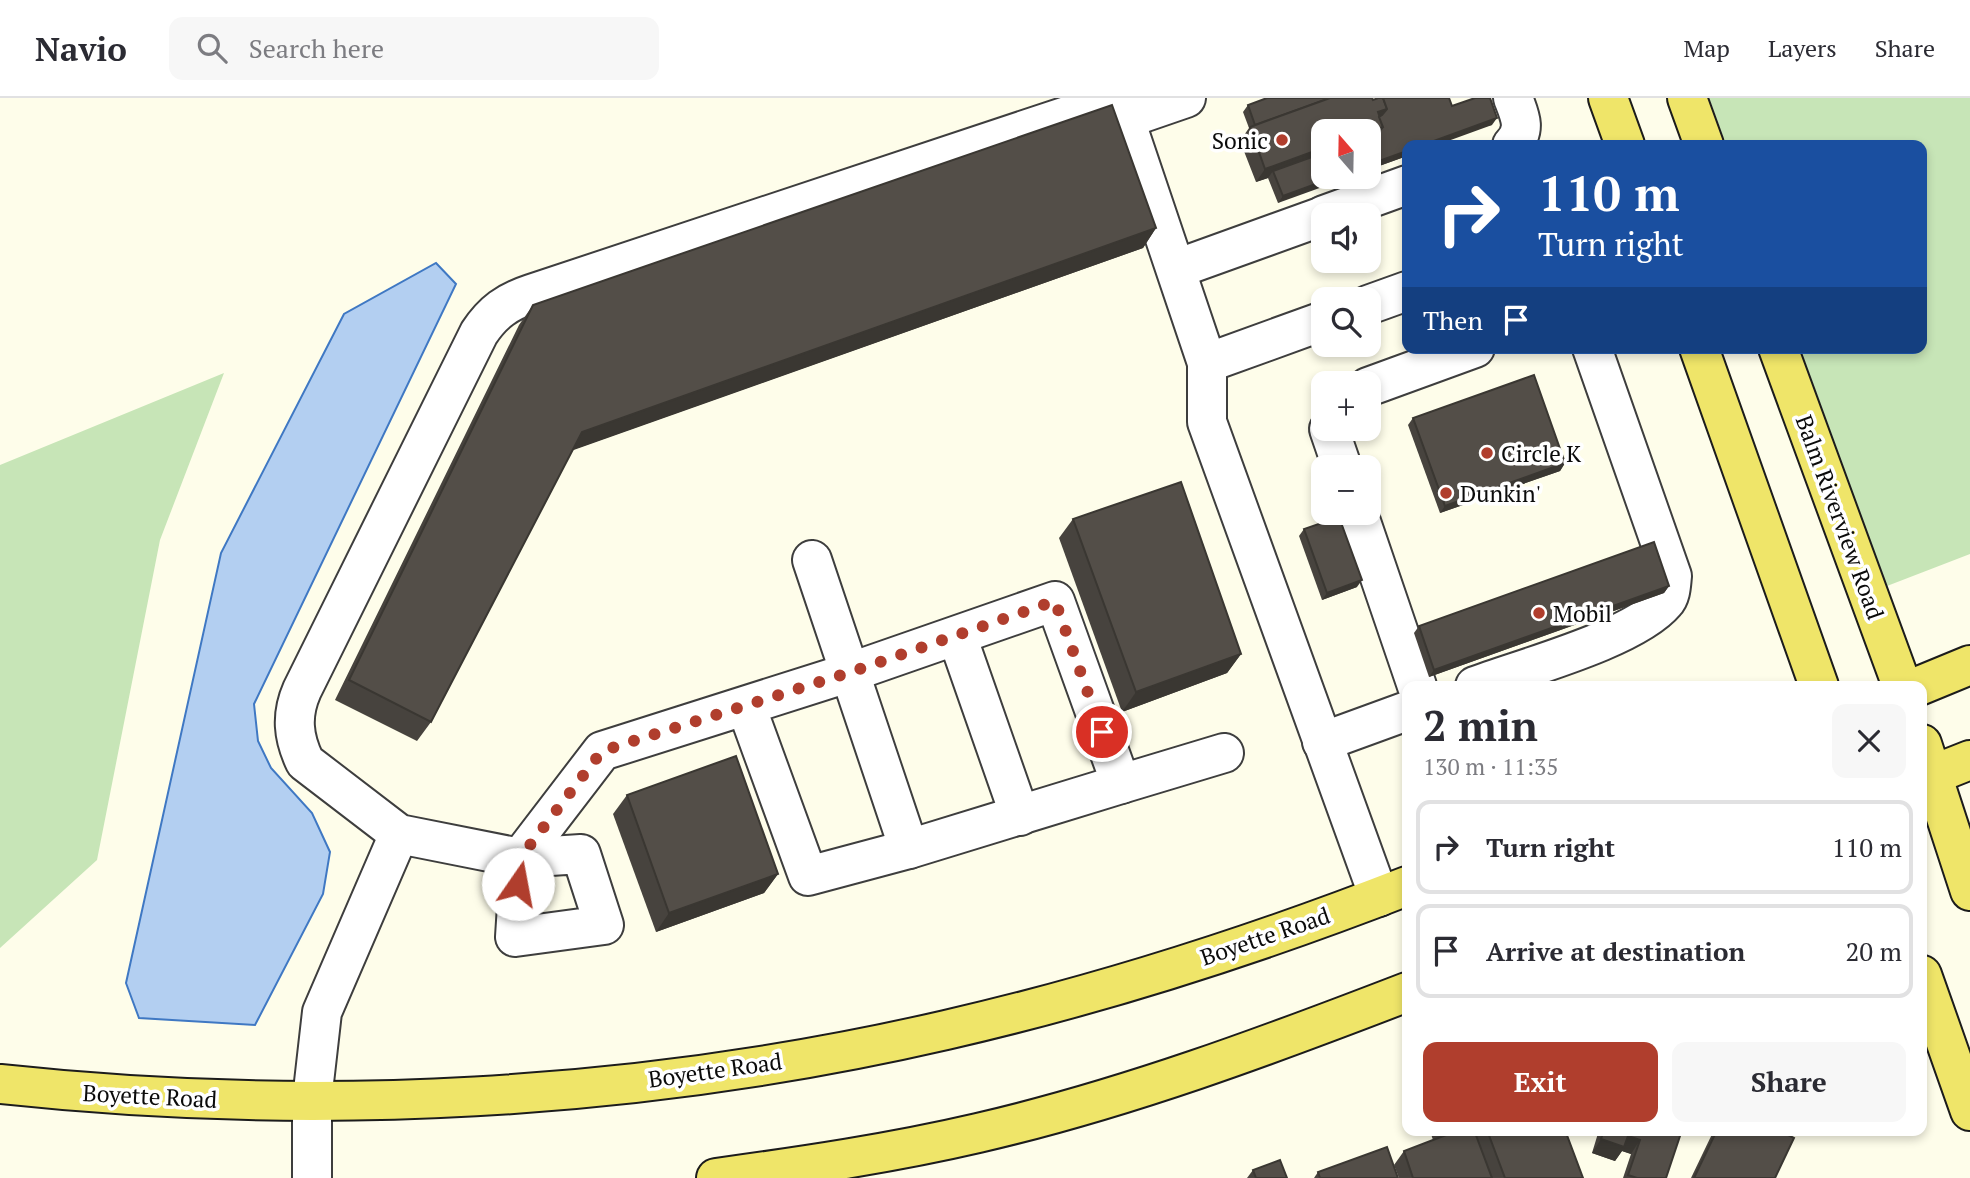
<!DOCTYPE html>
<meta charset="utf-8">
<style>
body{margin:0;font-family:"PT Serif",serif;background:#f7f7f7;color:#2b2b33;height:100vh;display:flex;flex-direction:column;font-size:26px;white-space:nowrap}
*{box-sizing:border-box;margin:0}
p{font-size:23px;color:#7c7c81}
.icon{flex:none;width:38px;height:38px;fill:none;stroke:currentColor;stroke-width:2;stroke-linecap:round;stroke-linejoin:round}
.map{position:relative;flex:1;overflow:hidden}
.drawer{position:absolute;left:1402px;top:583px;width:525px;height:455px;display:flex;flex-direction:column;background:#fff;border-radius:14px;box-shadow:0 4px 10px #0003}
.drawer>*{flex:none}
.guide{position:absolute;left:1402px;top:42px;width:525px;height:214px;border-radius:14px;box-shadow:0 4px 10px #0003;background:#1a4fa0;color:#fff;overflow:hidden}
.needle{width:46px;rotate:340deg}
.buttons{position:absolute;left:1311px;top:21px;display:grid;gap:14px}
.buttons a{display:grid;place-items:center;width:70px;height:70px;border-radius:14px;background:#fff;box-shadow:0 4px 10px #0003;font-size:35px}
.pin{position:absolute;display:grid;place-items:center;width:60px;height:60px;color:#fff;margin:-30px;border:4px solid #fff;border-radius:50%;box-shadow:0 2px 7px #0007}
.me{position:absolute;width:77px;margin:-38px;rotate:12deg;stroke-linejoin:round;filter:drop-shadow(0 0 5px #0008)}
.turn{display:flex;align-items:center;gap:24px;height:147px;padding:0 21px;font-size:32px}
.turn .icon{width:91px;height:91px;stroke-width:2.5}
.turn b{display:block;font-size:49px;line-height:60px}
.then{display:flex;align-items:center;height:66px;padding:0 21px;background:#0003;gap:14px;font-size:26px}
.round{display:grid;place-items:center;flex:none;width:74px;height:74px;border-radius:14px;background:#f7f7f7}
.overview{display:flex;align-items:center;justify-content:space-between;height:119px;padding:0 21px}
h1{font-size:42px;font-weight:800;line-height:52px}
.button{display:flex;gap:14px;margin-top:auto;padding:14px 21px}
.button a{flex:1;height:80px;border-radius:14px;background:#b03e2d;color:#fff;font-size:28px;font-weight:800;line-height:80px;text-align:center}
.button a+a{background:#f7f7f7;color:#2b2b33}
ul{padding:0;list-style:none}
li{display:flex;align-items:center;gap:21px;height:94px;margin:0 14px 10px;padding:0 7px;border:4px solid #e1e1e2;border-radius:14px}
li div{flex:1}
li b{display:block;font-size:26px}
li em{font-style:normal}
header{display:flex;align-items:center;gap:42px;box-sizing:border-box;height:98px;padding:0 35px;background:#fff;border-bottom:2px solid #e1e1e2}
header strong{font-size:33px}
nav{display:flex;gap:38px;margin-inline-start:auto;font-size:24px}
.search{width:490px;height:63px;background:#f7f7f7;display:flex;align-items:center;gap:18px;box-sizing:border-box;padding:0 24px;border-radius:14px;color:#7c7c81;font-size:26px}
.map>svg:first-child{display:block}
.green{fill:#c7e5b7}
.water{fill:#b3cff1;stroke:#3f78c3;stroke-width:2}
.lines{fill:none;stroke-linecap:round;stroke-linejoin:round}
.minor-casing{stroke:#3e3e3e;stroke-width:42}
.major-casing{stroke:#1c1c1c;stroke-width:42}
.minor{stroke:#fff;stroke-width:38}
.major{stroke:#efe569;stroke-width:38}
.wall{fill:#47433e}
.shaded-wall{fill:#3a3732}
.building{fill:#534e48;stroke:#3a3732;stroke-width:2}
.route{stroke:#b03e2d;stroke-width:12;stroke-dasharray:0 21.6}
.poi-dot{fill:#b03e2d;stroke:#fff;stroke-width:2.5}
.labels{text-anchor:middle;dominant-baseline:central;stroke-width:7;stroke-linejoin:round;paint-order:stroke}
.poi-label{font-size:23px;fill:#0b0b0b;stroke:#fff;text-anchor:start}
.street-label{font-size:23px;fill:#0b0b0b;stroke:#fff}
</style>
<header>
<strong>Navio</strong>
<div class="search"><svg class="icon" aria-label="search" viewBox="0 0 24 24"><circle cx="10" cy="10" r="6"/><path d="M15 15l6 6"/></svg>Search here</div>
<nav><a>Map</a><a>Layers</a><a>Share</a></nav>
</header>
<div class="map">
<svg width="1970" height="1080" viewBox="0 0 1970 1080">
<rect width="100%" height="100%" fill="#fefdea"/>
<g class="green">
<polygon points="1709,0 1970,0 1970,456 1887,488 1800,250 1922,250 1922,47 1726,47"/>
<polygon points="224,275 160,442 97,762 0,850 0,367"/>
</g>
<polygon class="water" points="436,165 456,186 254,606 258,643 271,670 312,715 330,754 323,796 255,927 139,920 126,885 221,455 344,216"/>
<g class="lines">
<g class="minor-casing">
<g id="minor">
<polyline points="1125,21 1186,0"/>
<path d="M 1512,47 C 1527,32 1520,18 1513,0"/>
<polyline points="1324,117 1407,87"/>
<polyline points="1176,171 1323,118"/>
<polyline points="1368,207 1407,193"/>
<polyline points="1207,265 1323,223"/>
<polyline points="1368,289 1475,250"/>
<polyline points="1329,331 1342,369"/>
<polyline points="1358,415 1417,588"/>
<polyline points="812,462 909,751"/>
<polyline points="957,538 1020,718"/>
<path d="M 1475,588 C 1523,570 1634,541 1665,504 C 1671,498 1671,487 1672,478 L 1592,250"/>
<path d="M 746,608 L 808,778 L 909,751 L 1121,686 L 1055,503 L 851,574 L 602,653 L 520,760 L 399,736 L 305,664 C 293,639 291,617 302,592 L 479,235 C 493,214 507,204 531,196 L 1118,1 L 1207,265 L 1207,324 L 1379,799"/>
<polyline points="1322,644 1407,613"/>
<polyline points="1121,686 1224,655"/>
<polygon points="581,756 604,827 515,839 520,760"/>
<polyline points="312,1080 312,1002 322,914 399,736"/>
</g>
</g>
<g class="major-casing">
<g id="major">
<polyline points="1608,0 1625,47"/>
<polyline points="1687,0 1704,47"/>
<polyline points="1699,250 1819,588"/>
<polyline points="1778,250 1902,588"/>
<polyline points="1919,588 1970,567"/>
<polyline points="1922,646 1970,793"/>
<polyline points="1922,681 1970,662"/>
<polyline points="1922,877 1970,1013"/>
<path d="M 0,986 C 314,1020 638,1003 946,932 C 1103,896 1258,846 1407,788"/>
<path d="M 716,1080 C 804,1068 892,1055 978,1035 C 1125,1001 1267,948 1407,894"/>
</g>
</g>
<use href="#minor" class="minor"/>
<use href="#major" class="major"/>
</g>
<g class="wall">
<polygon points="1248,7 1452,8 1492,27 1407,47 1407,58 1368,72 1323,79 1278,105 1268,80 1256,84 1240,43 1249,30 1243,14"/>
<polygon points="1156,130 1143,150 572,352 431,624 417,643 335,602 519,227 533,207"/>
<polygon points="1413,320 1565,365 1560,373 1440,415 1408,327"/>
<polygon points="1073,421 1241,556 1227,575 1122,614 1059,440"/>
<polygon points="1304,431 1357,489 1322,502 1299,438"/>
<polygon points="1669,488 1664,495 1429,579 1414,535 1419,528"/>
<polygon points="627,697 778,776 764,795 656,834 613,716"/>
<polygon points="1431,1032 1474,1032 1476,1037 1479,1032 1565,1032 1583,1080 1399,1080 1394,1067 1404,1053 1433,1042 1430,1033"/>
<polygon points="1599,1032 1682,1032 1666,1080 1623,1080 1631,1056 1622,1053 1615,1063 1592,1055"/>
<polygon points="1714,1032 1778,1032 1775,1080 1691,1080"/>
<polygon points="1253,1072 1287,1080 1247,1080"/>
<polygon points="1318,1074 1398,1080 1314,1080"/>
</g>
<g class="shaded-wall">
<polygon points="1387,11 1377,25 1378,14"/>
<polygon points="1497,20 1492,27 1437,47 1423,47"/>
<polygon points="1383,29 1373,42 1368,44 1368,34"/>
<polygon points="1323,50 1323,60 1273,73 1268,80 1256,84 1265,71"/>
<polygon points="1407,53 1407,58 1368,72 1368,67"/>
<polygon points="1335,79 1350,79 1278,105 1283,98"/>
<polygon points="1156,130 1143,150 568,354 582,334"/>
<polygon points="1565,365 1560,373 1440,415 1445,408"/>
<polygon points="1362,482 1357,489 1322,502 1327,495"/>
<polygon points="1669,488 1664,495 1429,579 1434,572"/>
<polygon points="1241,556 1227,575 1122,614 1136,594"/>
<polygon points="778,776 764,795 656,834 669,815"/>
<polygon points="1628,1038 1640,1042 1631,1056 1622,1053 1615,1063 1592,1055 1601,1041"/>
</g>
<g class="building">
<polygon points="1267,0 1330,0 1255,27 1248,7"/>
<polygon points="1330,0 1372,0 1373,2 1378,0 1383,0 1387,11 1378,14 1383,29 1368,34 1323,33 1323,50 1265,71 1250,29"/>
<polygon points="1383,0 1449,0 1452,8 1475,0 1490,0 1497,20 1423,47 1407,47 1407,53 1368,67 1368,39 1378,35 1383,29 1379,19 1382,17 1387,11"/>
<polygon points="1112,7 1156,130 582,334 431,624 349,582 533,207"/>
<polygon points="1323,55 1323,79 1335,79 1283,98 1273,73"/>
<polygon points="1534,277 1565,365 1445,408 1413,320"/>
<polygon points="1181,384 1241,556 1136,594 1073,421"/>
<polygon points="1339,419 1362,482 1327,495 1304,431"/>
<polygon points="1654,444 1669,488 1434,572 1419,528"/>
<polygon points="736,658 778,776 669,815 627,697"/>
<polygon points="1445,1032 1474,1032 1492,1080 1413,1080 1404,1053 1446,1037"/>
<polygon points="1487,1032 1565,1032 1583,1080 1505,1080"/>
<polygon points="1604,1032 1682,1032 1666,1080 1637,1080 1628,1077 1640,1042 1628,1038 1624,1049 1601,1041"/>
<polygon points="1717,1032 1778,1032 1794,1040 1775,1080 1694,1080"/>
<polygon points="1387,1049 1398,1080 1320,1080 1318,1074"/>
<polygon points="1280,1062 1287,1080 1256,1080 1253,1072"/>
</g>
<g class="lines">
<polyline class="route" points="518,786 520,760 602,653 851,574 1055,503 1102,634"/>
</g>
<g class="poi-dot">
<circle cx="1282" cy="42" r="7"/>
<circle cx="1487" cy="355" r="7"/>
<circle cx="1446" cy="395" r="7"/>
<circle cx="1539" cy="515" r="7"/>
</g>
<g class="labels">
<g class="poi-label">
<text x="1268" y="42" text-anchor="end">Sonic</text>
<text x="1501" y="355">Circle K</text>
<text x="1460" y="395">Dunkin'</text>
<text x="1553" y="515">Mobil</text>
</g>
<g class="street-label">
<text transform="translate(1840 419) rotate(70)">Balm Riverview Road</text>
<text transform="translate(1265 838) rotate(-19)">Boyette Road</text>
<text transform="translate(715 972) rotate(-8)">Boyette Road</text>
<text transform="translate(150 998) rotate(3)">Boyette Road</text>
</g>
</g>
</svg>
<div class="buttons">
<a><svg class="needle" viewBox="-14 -14 28 28"><path d="M0-13l5 13h-10z" fill="#e53935"/><path d="M0 13l5-13h-10z" fill="#7c7c81"/></svg></a>
<a><svg class="icon" aria-label="sound" viewBox="0 0 24 24"><path d="M4 9h4l5-4v14l-5-4H4zM17 9q2 3 0 6"/></svg></a>
<a><svg class="icon" aria-label="search" viewBox="0 0 24 24"><circle cx="10" cy="10" r="6"/><path d="M15 15l6 6"/></svg></a>
<a>+</a>
<a>−</a>
</div>
<div class="pin" style="left:1102px;top:634px;background:#d93025"><svg class="icon" aria-label="arrive" viewBox="0 0 24 24"><path d="M6 21V4h12l-3 4 3 4H6"/></svg></div>
<svg class="me" style="left:518px;top:786px" viewBox="-20 -20 40 40"><circle r="19" fill="#fff"/><path d="M0-13L10 11 0 6-10 11z" fill="#b03e2d"/></svg>
<div class="guide">
<div class="turn"><svg class="icon" aria-label="right" viewBox="0 0 24 24"><path d="M7 20v-9h11M14 6l5 5-5 5"/></svg><div><b>110 m</b>Turn right</div></div>
<div class="then">Then<svg class="icon" aria-label="arrive" viewBox="0 0 24 24"><path d="M6 21V4h12l-3 4 3 4H6"/></svg></div>
</div>
<section class="drawer">
<div class="overview"><div><h1>2 min</h1><p>130 m · 11:35</p></div><a class="round"><svg class="icon" aria-label="close" viewBox="0 0 24 24"><path d="M6 6l12 12M18 6L6 18"/></svg></a></div>
<ul>
<li><svg class="icon" aria-label="right" viewBox="0 0 24 24"><path d="M7 20v-9h11M14 6l5 5-5 5"/></svg><div><b>Turn right</b></div><em>110 m</em></li>
<li><svg class="icon" aria-label="arrive" viewBox="0 0 24 24"><path d="M6 21V4h12l-3 4 3 4H6"/></svg><div><b>Arrive at destination</b></div><em>20 m</em></li>
</ul>
<div class="button"><a>Exit</a><a>Share</a></div>
</section>
</div>
